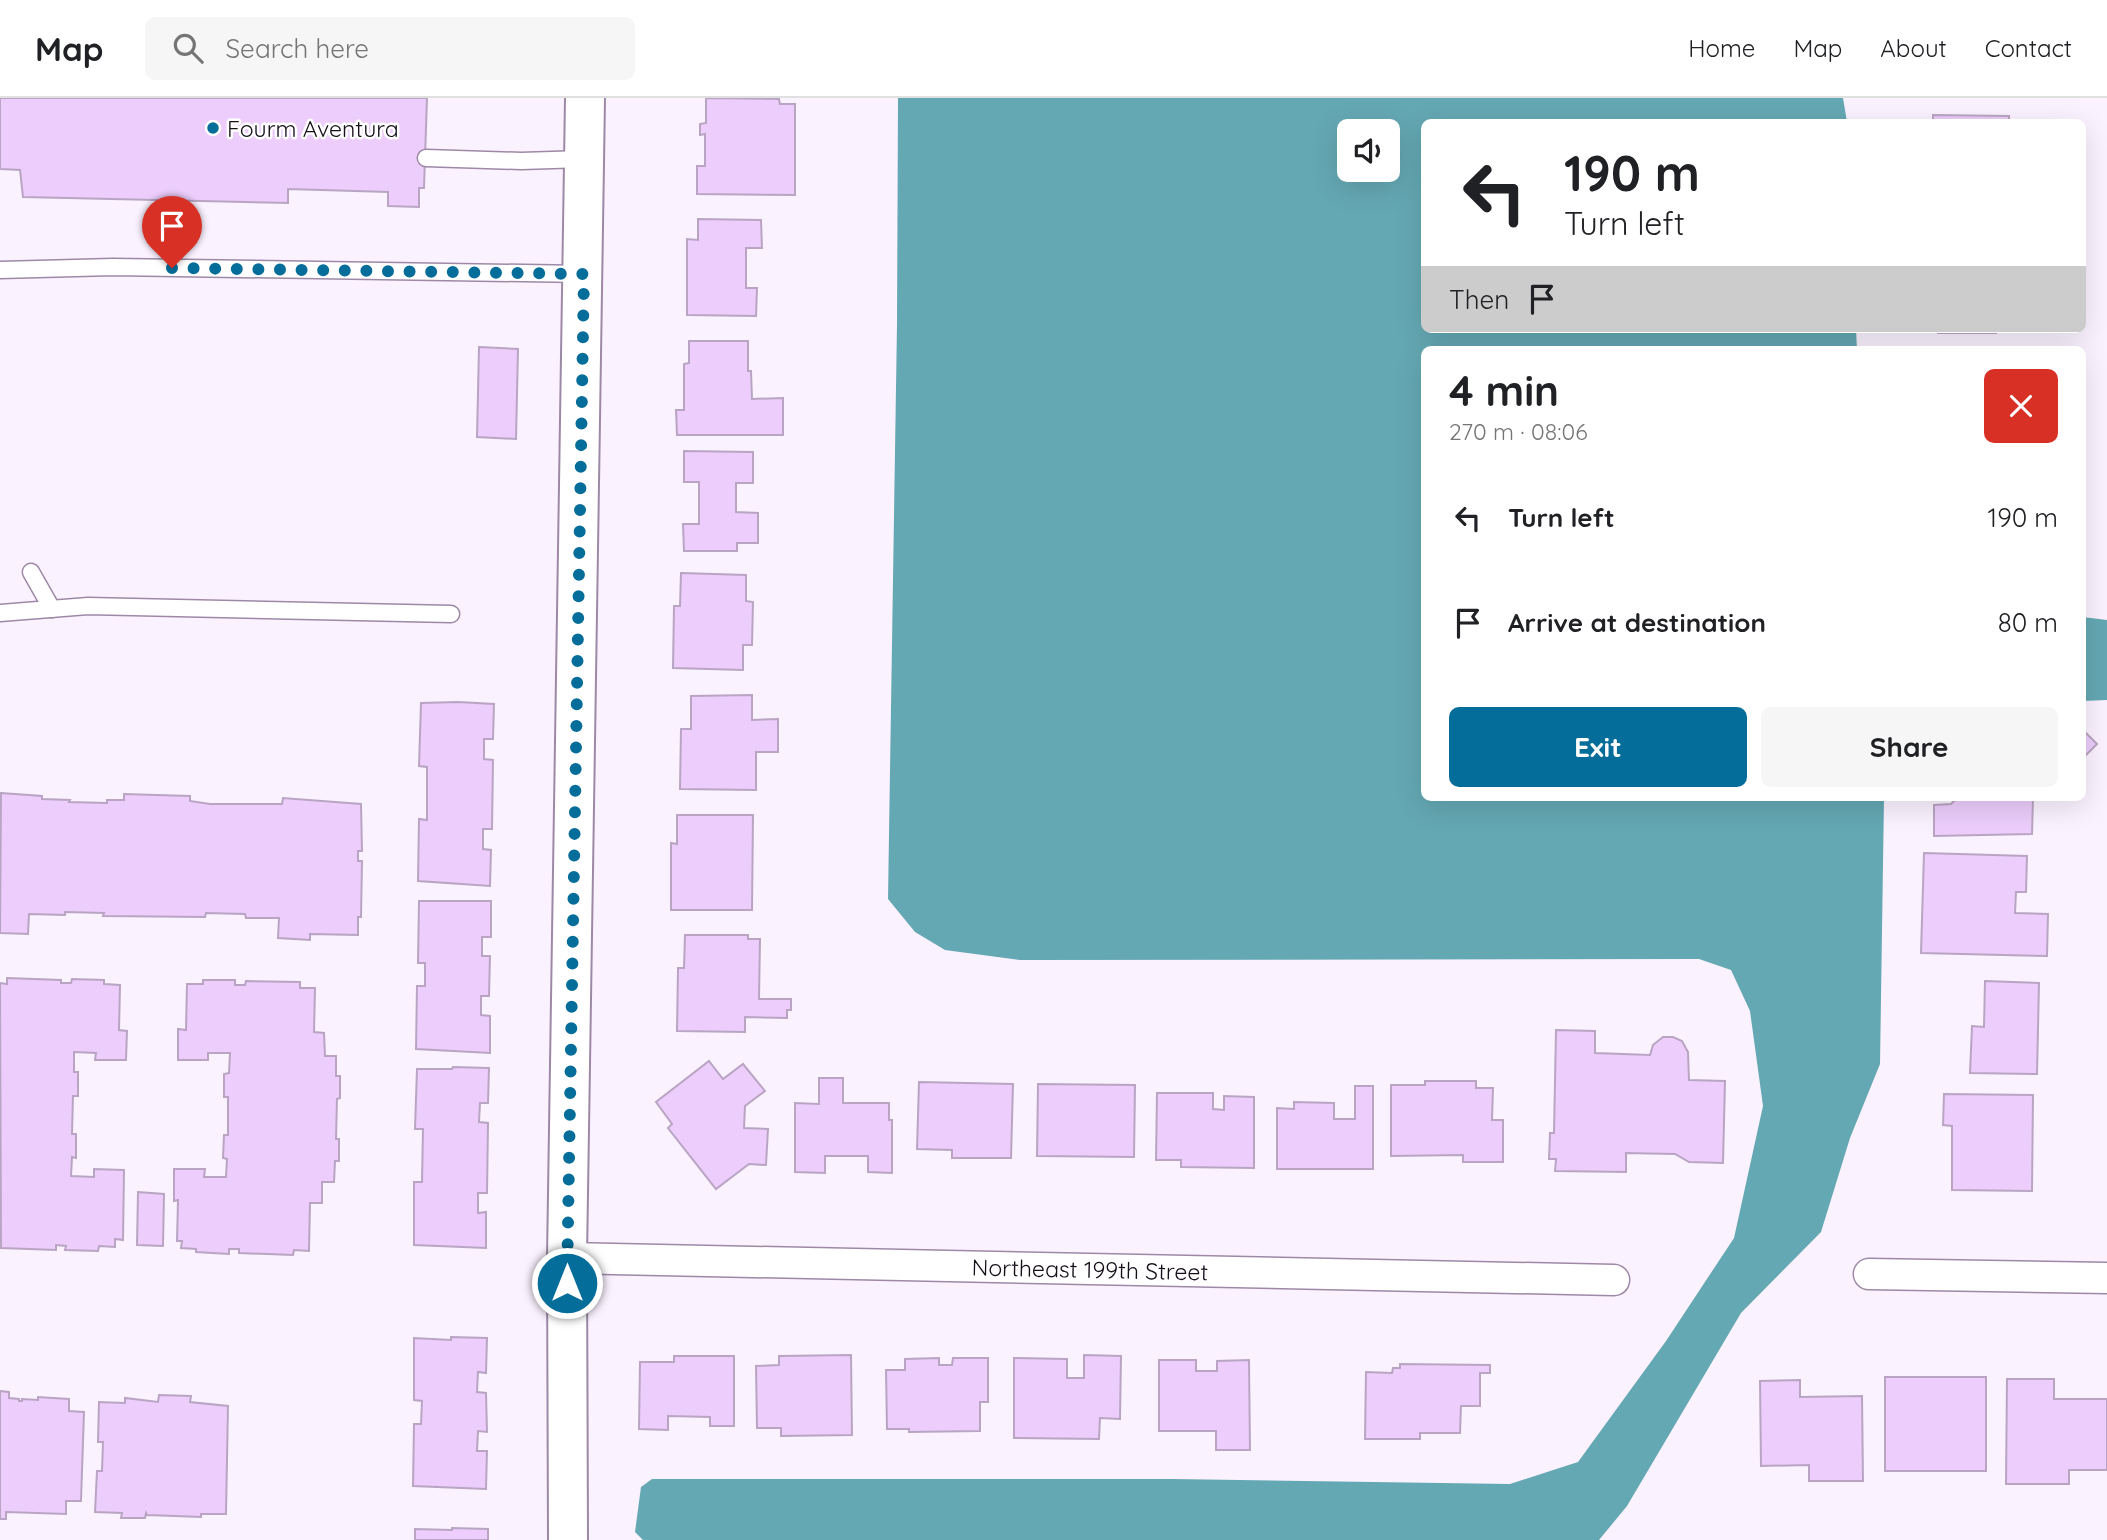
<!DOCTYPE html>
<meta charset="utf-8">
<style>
body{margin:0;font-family:Quicksand,sans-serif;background:#f6f6f6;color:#202124;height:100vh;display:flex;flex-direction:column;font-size:26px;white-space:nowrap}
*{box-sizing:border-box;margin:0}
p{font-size:23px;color:#757577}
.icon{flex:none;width:38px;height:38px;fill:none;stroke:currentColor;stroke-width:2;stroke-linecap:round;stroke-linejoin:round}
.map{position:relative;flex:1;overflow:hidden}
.sheet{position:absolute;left:1421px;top:248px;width:665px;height:455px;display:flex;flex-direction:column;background:#fff;border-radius:10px;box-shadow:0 7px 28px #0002}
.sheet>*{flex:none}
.guide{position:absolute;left:1421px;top:21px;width:665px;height:214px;border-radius:10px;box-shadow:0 7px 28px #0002;background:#fff;color:#202124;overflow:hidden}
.fabs{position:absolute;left:1337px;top:21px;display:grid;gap:14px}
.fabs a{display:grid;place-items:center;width:63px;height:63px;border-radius:10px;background:#fff;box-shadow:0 7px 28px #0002;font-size:35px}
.pin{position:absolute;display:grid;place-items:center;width:60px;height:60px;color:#fff;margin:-72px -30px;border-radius:50% 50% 50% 0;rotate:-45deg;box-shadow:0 0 7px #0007}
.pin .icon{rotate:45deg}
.me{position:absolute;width:77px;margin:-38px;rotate:0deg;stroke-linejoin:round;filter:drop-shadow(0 0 5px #0008)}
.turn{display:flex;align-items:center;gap:24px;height:147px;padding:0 28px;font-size:32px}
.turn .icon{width:91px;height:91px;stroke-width:2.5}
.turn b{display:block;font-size:49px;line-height:60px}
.then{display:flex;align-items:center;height:66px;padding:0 28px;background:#0003;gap:14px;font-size:26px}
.round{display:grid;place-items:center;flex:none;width:74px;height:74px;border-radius:10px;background:#f6f6f6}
.head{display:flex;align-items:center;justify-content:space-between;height:119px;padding:0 28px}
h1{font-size:42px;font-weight:700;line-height:52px}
.button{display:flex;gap:14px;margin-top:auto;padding:14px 28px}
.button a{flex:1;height:80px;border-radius:10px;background:#056d9a;color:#fff;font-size:28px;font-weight:700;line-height:80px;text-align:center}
.button a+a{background:#f6f6f6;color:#202124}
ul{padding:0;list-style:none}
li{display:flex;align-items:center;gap:21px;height:105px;padding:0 28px}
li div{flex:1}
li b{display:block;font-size:26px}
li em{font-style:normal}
header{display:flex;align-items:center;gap:42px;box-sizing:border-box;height:98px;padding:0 35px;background:#fff;border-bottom:2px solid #e0e0e0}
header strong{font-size:33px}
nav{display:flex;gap:38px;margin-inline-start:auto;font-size:24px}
.search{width:490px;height:63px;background:#f6f6f6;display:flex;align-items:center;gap:18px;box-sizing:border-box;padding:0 24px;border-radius:10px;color:#757577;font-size:26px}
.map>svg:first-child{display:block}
.water{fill:#64a8b3;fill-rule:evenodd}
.building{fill:#eccdfb;stroke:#b9a5c3;stroke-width:2}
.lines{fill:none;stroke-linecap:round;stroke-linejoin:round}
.service-casing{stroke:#9d89a6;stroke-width:19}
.minor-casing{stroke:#9d89a6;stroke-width:33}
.tertiary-casing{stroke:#9d89a6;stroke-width:42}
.service{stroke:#fff;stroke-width:16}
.minor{stroke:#fff;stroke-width:30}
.tertiary{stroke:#fff;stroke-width:38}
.route{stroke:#056d9a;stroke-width:12;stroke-dasharray:0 21.6}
.poi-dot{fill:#056d9a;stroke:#fff;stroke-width:2.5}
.labels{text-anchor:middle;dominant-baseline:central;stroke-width:5;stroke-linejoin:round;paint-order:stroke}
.poi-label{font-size:23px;fill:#160f1a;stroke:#fff;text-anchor:start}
.street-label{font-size:23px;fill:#160f1a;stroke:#fff}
</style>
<header>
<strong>Map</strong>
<div class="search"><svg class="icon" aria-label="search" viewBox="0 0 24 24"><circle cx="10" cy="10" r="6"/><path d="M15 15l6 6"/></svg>Search here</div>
<nav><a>Home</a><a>Map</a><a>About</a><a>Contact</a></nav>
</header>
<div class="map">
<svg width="2107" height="1442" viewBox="0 0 2107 1442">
<rect width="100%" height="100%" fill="#fbf2ff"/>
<g class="water">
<path d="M 898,0 L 1843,0 L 1847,24 L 1424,24 L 1424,231 L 1856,231 L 1857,252 L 1424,252 L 1424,700 L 1884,700 L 1880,966 L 1850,1040 L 1821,1134 L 1741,1215 L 1627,1408 L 1599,1442 L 643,1442 L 635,1434 L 641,1389 L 652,1381 L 1173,1381 L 1510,1386 L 1578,1364 L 1666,1243 L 1734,1140 L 1763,1008 L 1750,913 L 1731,872 L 1699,861 L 1020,862 L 945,852 L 915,834 L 888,801 L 897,226 ZM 1349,33 L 1388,33 L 1388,72 L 1349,72 Z"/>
<polygon points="2083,519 2107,522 2107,602 2083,603"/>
</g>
<g class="building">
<polygon points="0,0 427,0 424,90 419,90 419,109 388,108 388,94 288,91 288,105 23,99 20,72 0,71"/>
<polygon points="706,0 779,1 780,6 795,6 795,97 697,96 697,68 705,68 705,36 700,37 700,26 706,25"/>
<polygon points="1933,17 2009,18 2009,24 1933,24"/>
<polygon points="698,121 761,122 762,150 746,150 746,190 757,190 756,218 687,217 687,141 698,142"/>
<rect x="1938" y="231" width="58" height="4"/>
<polygon points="689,243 748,243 748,273 751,273 752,301 783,300 783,337 677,337 676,312 684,312 684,266 689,265"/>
<polygon points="479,249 518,251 516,341 477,339"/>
<polygon points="684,353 753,354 753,385 736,385 736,414 758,415 758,445 737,445 737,453 684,453 683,426 699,426 699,384 684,384"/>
<polygon points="681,475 746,477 746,503 753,504 752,547 743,547 743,572 673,570 674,508 680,508"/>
<polygon points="752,597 752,622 778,621 778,654 756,654 756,692 680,691 681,631 691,631 691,598"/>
<polygon points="458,604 494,606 493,641 484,641 484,661 493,662 492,731 483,731 483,751 491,752 490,788 418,783 419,721 427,722 427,669 419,668 421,605"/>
<polygon points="2082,631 2097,646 2082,661"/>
<polygon points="1,695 42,698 42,701 70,702 69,704 107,705 107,702 124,702 124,696 190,698 190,703 210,706 282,706 283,700 361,706 362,753 358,753 358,763 362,763 361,819 358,819 358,837 310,836 310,842 278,840 279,820 246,820 245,816 206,815 205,819 103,818 104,815 65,814 65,817 29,816 28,836 0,835"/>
<polygon points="1957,700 2033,700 2032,736 1934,738 1934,707 1951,706"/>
<polygon points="677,717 753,717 752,812 671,812 671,745 677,746"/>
<polygon points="1924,755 2027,758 2026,794 2016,794 2015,815 2048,816 2047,858 1921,855"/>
<polygon points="419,803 491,803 491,839 482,839 482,858 490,858 489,898 481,898 481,917 490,918 490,955 416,951 417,888 425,888 425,865 418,865"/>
<polygon points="685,837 748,837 748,841 760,841 759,901 791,901 791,912 787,912 787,920 745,919 745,934 677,933 678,870 684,870"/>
<polygon points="7,880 61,882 61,885 71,885 72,881 104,882 104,886 120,887 119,932 127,933 126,962 95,962 96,955 74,954 74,974 78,974 78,998 73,998 72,1036 76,1036 76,1060 72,1059 71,1078 94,1079 94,1071 124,1072 123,1142 115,1141 115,1149 99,1148 98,1153 65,1152 66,1148 56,1147 56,1152 1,1150 0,885 7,886"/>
<polygon points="203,882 235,882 235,887 245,887 246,883 300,884 300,890 315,890 314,934 324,935 325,958 336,958 336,978 340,978 340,1000 337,1001 336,1041 339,1041 339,1063 335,1063 334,1084 322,1084 322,1105 310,1105 309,1153 294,1152 293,1157 239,1155 239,1151 229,1151 229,1156 196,1154 196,1151 181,1150 182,1143 177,1143 178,1102 174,1103 174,1071 205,1071 204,1079 226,1079 227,1061 223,1060 224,1037 228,1037 228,999 224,999 224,976 229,975 230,955 208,955 208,962 178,962 178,931 186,932 187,886 203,886"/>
<polygon points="1985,883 2039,885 2037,976 1970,975 1972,928 1984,929"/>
<polygon points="1556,932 1595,933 1595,955 1650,957 1653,947 1663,939 1673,939 1682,943 1688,954 1689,982 1725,983 1723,1065 1689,1064 1675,1056 1626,1055 1626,1074 1555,1073 1556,1061 1549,1061 1550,1035 1554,1035"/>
<polygon points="709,963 723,981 743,966 765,993 745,1008 744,1030 768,1031 766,1067 749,1066 716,1091 668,1030 672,1026 656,1004"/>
<polygon points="453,969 489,970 488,1005 480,1005 479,1024 488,1025 487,1095 478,1095 478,1115 486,1114 486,1150 414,1147 414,1084 422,1084 423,1031 415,1031 417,971 452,971"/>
<polygon points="819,980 843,980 843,1005 889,1005 889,1022 892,1022 892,1075 868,1074 868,1058 825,1058 825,1075 795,1074 795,1005 819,1006"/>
<polygon points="1425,983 1476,983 1476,990 1493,990 1492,1022 1503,1022 1503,1064 1463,1064 1463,1057 1391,1058 1391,987 1425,987"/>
<polygon points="919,984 1013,986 1011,1060 952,1060 952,1052 917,1051"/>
<polygon points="1038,986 1135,987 1134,1059 1037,1058"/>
<polygon points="1355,988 1373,988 1373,1071 1277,1071 1277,1010 1294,1011 1294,1004 1334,1005 1334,1021 1355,1021"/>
<polygon points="1157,995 1213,995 1213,1011 1224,1012 1224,998 1254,999 1254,1070 1181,1069 1181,1062 1156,1062"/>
<polygon points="1944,996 2033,997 2032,1093 1952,1092 1952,1028 1943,1027"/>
<polygon points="138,1094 164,1096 163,1148 137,1147"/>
<polygon points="451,1239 487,1240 486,1275 478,1274 477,1294 486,1295 487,1334 478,1333 477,1353 487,1353 486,1391 413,1388 414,1326 421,1326 422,1303 414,1302 414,1240 451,1242"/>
<polygon points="851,1257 852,1337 781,1338 781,1330 757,1330 756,1268 779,1267 779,1258"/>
<polygon points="1084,1257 1121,1258 1120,1321 1100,1320 1099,1341 1014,1340 1014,1260 1067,1261 1067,1280 1084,1280"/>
<polygon points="674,1258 734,1258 734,1328 710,1328 710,1319 668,1318 668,1332 639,1331 640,1264 674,1264"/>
<polygon points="939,1260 939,1267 952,1267 953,1260 988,1260 988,1304 980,1304 980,1333 909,1334 909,1331 887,1331 886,1272 905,1272 905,1261"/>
<polygon points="1159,1262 1196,1262 1196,1273 1217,1273 1217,1263 1249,1262 1250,1352 1216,1352 1216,1333 1159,1333"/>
<polygon points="1400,1266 1490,1267 1490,1275 1480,1275 1480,1308 1461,1308 1460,1335 1420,1335 1420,1341 1365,1341 1366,1274 1392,1275 1393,1270 1400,1270"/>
<rect x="1885" y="1279" width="101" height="94"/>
<polygon points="2007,1281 2054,1281 2054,1301 2107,1301 2107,1372 2069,1372 2069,1386 2006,1386"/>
<polygon points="1800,1282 1800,1299 1862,1298 1863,1383 1809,1383 1809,1367 1761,1368 1760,1283"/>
<polygon points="0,1293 9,1294 9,1300 19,1301 19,1303 22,1303 22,1301 38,1302 38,1299 69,1301 69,1313 84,1314 81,1403 66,1403 66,1416 6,1414 6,1421 0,1421"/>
<polygon points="159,1297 191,1298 190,1304 228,1308 226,1416 201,1416 201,1419 147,1417 146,1415 145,1420 121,1420 122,1415 95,1414 97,1373 102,1373 103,1344 98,1344 99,1304 125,1305 125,1300 158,1304"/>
<polygon points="452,1430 488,1431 488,1442 415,1442 415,1431 452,1432"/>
</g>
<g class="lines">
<g class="service-casing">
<g id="service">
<polyline points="426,60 521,63 584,61"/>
<polyline points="0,172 113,169 584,176"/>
<polyline points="31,474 52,511"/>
<polyline points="0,515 88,508 451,516"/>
</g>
</g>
<g class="minor-casing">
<g id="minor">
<path id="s1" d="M 567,1160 L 1614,1182"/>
<polyline points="1869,1176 2107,1180"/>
</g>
</g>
<g class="tertiary-casing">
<polyline id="tertiary" points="568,1442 567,1160 585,0"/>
</g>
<use href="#service" class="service"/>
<use href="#minor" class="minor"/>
<use href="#tertiary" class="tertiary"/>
</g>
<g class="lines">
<polyline class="route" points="172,170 584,176 567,1185"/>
</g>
<circle class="poi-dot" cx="213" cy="30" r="7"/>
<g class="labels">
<g class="poi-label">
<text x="227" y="30">Fourm Aventura</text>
</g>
<g class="street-label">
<text stroke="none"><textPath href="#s1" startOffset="523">Northeast 199th Street</textPath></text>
</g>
</g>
</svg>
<div class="fabs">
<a><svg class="icon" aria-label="sound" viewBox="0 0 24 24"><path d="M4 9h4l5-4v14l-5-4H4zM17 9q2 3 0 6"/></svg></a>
</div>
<div class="pin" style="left:172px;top:170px;background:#d93025"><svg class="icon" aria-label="arrive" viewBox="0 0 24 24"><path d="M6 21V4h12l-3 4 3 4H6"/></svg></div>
<svg class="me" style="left:567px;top:1185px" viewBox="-20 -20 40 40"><circle r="17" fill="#056d9a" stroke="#fff" stroke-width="3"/><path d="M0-11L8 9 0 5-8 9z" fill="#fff"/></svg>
<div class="guide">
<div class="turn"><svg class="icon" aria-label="left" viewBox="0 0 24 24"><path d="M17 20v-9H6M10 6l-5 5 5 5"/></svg><div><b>190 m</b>Turn left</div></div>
<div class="then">Then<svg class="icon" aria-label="arrive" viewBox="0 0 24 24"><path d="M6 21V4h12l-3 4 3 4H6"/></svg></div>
</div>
<section class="sheet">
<div class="head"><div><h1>4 min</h1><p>270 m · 08:06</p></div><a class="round" style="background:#d93025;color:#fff"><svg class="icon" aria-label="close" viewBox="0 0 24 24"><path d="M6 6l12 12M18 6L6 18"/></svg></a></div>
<ul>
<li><svg class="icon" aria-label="left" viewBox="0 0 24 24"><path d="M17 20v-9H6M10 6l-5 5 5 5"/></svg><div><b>Turn left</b></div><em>190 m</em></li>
<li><svg class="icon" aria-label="arrive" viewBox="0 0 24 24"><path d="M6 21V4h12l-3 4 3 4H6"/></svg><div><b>Arrive at destination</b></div><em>80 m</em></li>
</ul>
<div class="button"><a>Exit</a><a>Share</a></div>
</section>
</div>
